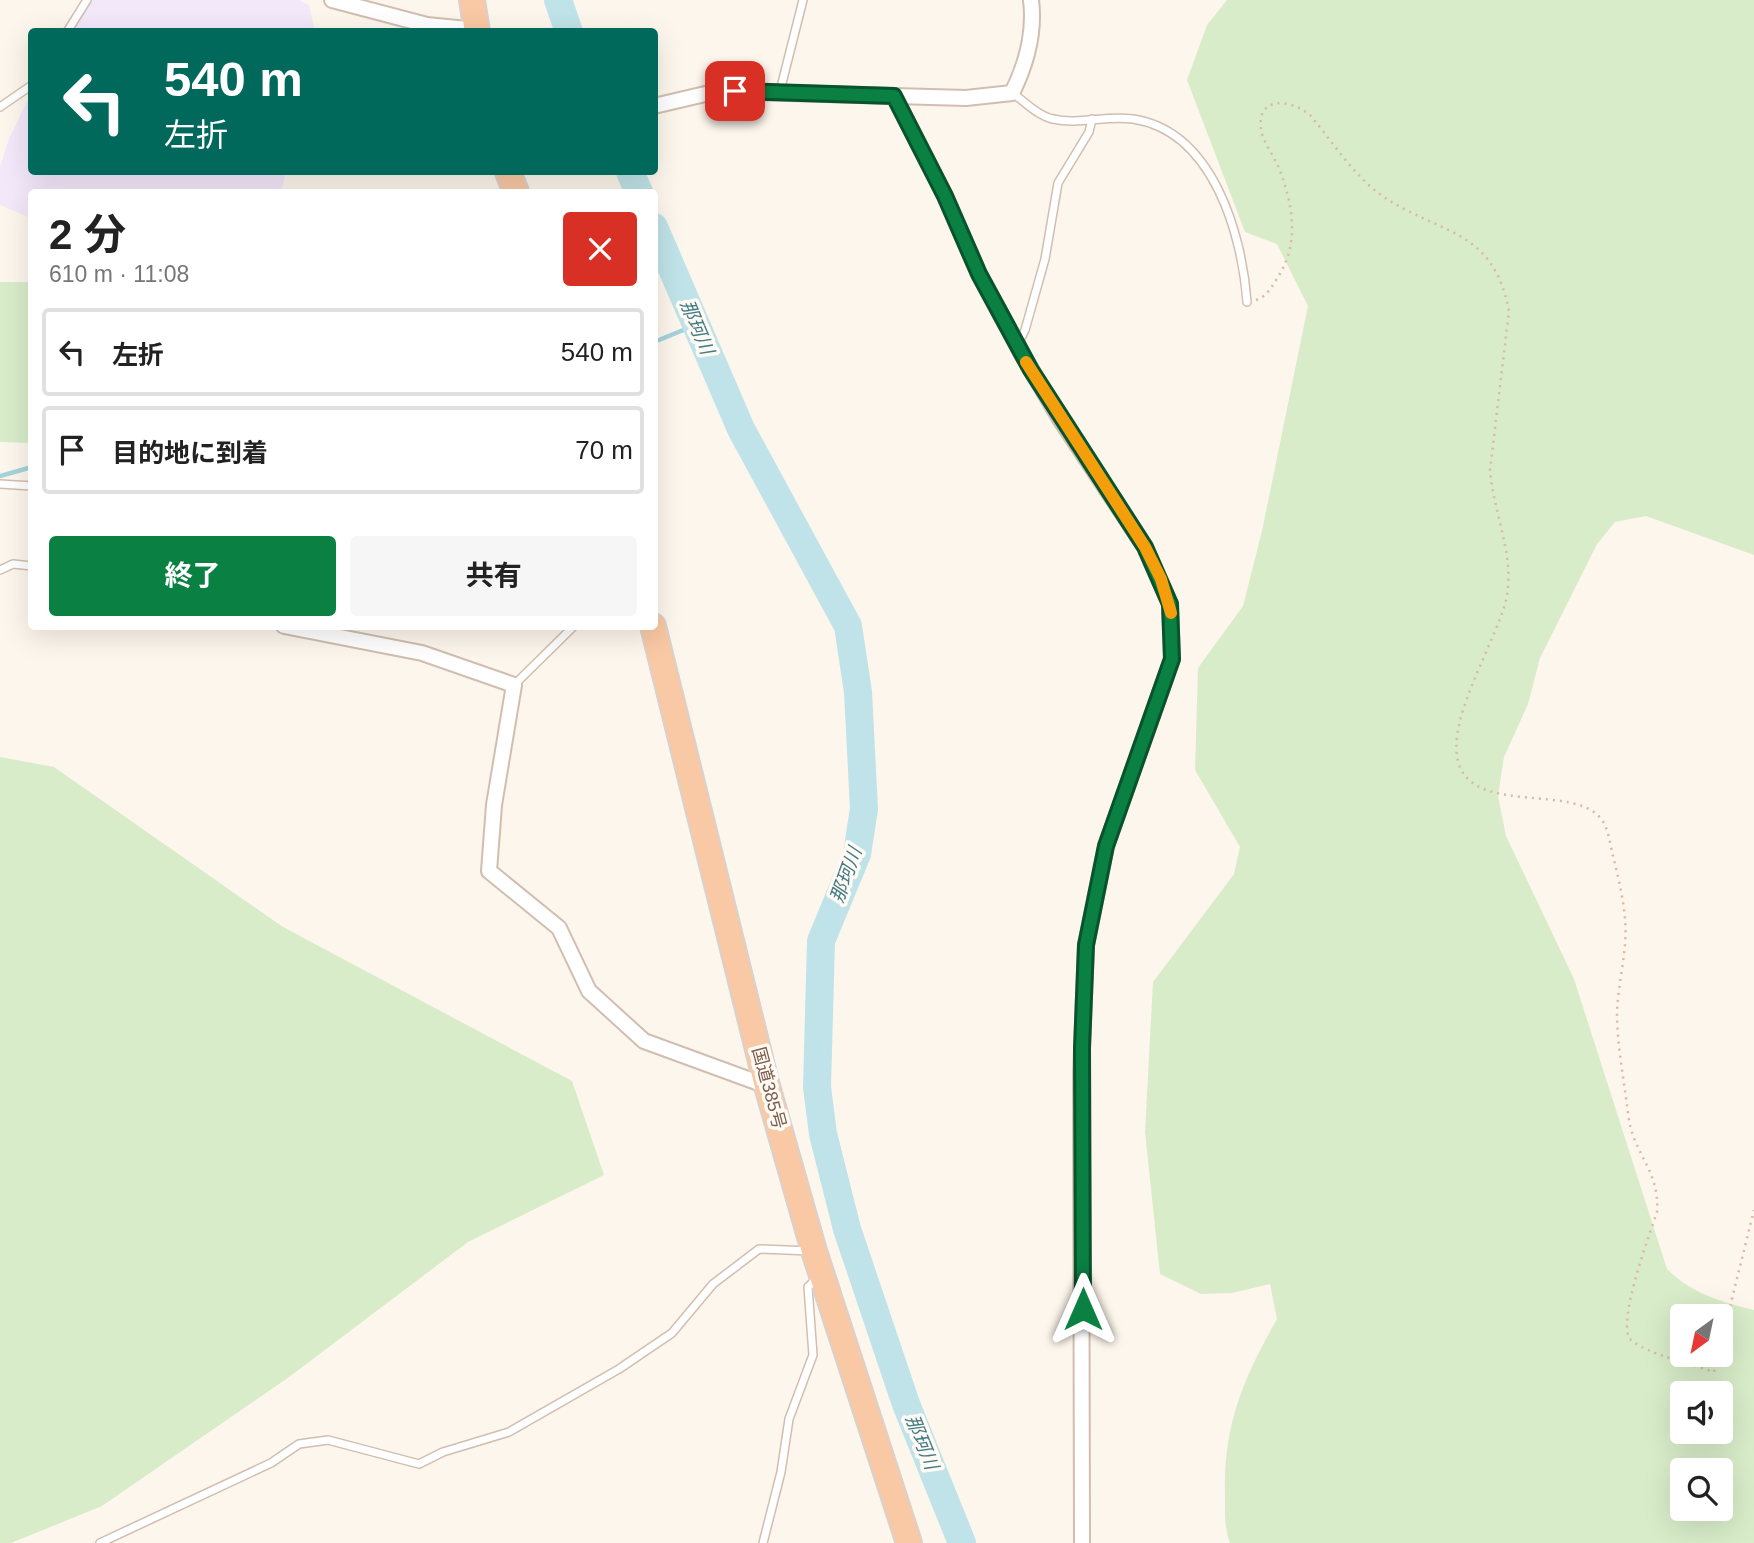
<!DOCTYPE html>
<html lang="ja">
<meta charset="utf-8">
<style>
body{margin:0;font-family:Helvetica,"Noto Sans JP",sans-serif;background:#f6f6f6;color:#222;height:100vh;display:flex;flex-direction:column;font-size:26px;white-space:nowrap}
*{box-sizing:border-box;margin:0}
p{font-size:23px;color:#767676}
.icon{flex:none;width:38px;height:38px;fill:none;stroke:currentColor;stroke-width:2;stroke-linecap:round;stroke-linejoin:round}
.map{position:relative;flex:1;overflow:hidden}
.drawer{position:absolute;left:28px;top:189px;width:630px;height:441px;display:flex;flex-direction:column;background:#fff;border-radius:7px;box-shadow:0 7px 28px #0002}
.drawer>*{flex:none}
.hud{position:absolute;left:28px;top:28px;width:630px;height:147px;border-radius:7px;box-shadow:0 7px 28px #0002;background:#00695c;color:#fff;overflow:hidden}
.needle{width:46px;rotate:213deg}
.fabs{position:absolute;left:1670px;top:1304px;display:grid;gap:14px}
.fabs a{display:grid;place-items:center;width:63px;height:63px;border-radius:7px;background:#fff;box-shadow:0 7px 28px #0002;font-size:35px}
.pin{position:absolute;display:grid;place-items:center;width:60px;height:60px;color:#fff;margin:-30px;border-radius:14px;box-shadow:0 4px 10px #0006}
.me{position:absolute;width:77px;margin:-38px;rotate:0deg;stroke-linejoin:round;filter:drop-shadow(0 0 5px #0008)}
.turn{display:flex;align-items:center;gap:24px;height:147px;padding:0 21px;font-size:32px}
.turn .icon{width:91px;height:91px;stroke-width:2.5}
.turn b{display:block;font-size:49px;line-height:60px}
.round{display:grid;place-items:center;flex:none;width:74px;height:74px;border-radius:7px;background:#f6f6f6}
.summary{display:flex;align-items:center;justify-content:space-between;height:119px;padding:0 21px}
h1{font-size:42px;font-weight:700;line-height:52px}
.primary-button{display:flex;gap:14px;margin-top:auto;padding:14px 21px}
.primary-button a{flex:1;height:80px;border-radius:7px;background:#0b8043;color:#fff;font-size:28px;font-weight:700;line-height:80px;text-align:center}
.primary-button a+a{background:#f6f6f6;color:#222}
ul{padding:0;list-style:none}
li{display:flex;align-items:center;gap:21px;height:88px;margin:0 14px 10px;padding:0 7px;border:4px solid #e0e0e0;border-radius:7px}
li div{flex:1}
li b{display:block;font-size:26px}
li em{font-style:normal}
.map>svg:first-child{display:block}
.education{fill:#f3e8fa}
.green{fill:#d8ecc9;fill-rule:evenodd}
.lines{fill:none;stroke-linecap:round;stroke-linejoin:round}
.stream{stroke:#a5d3da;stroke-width:4.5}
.river{stroke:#bfe3e8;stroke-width:28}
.service-casing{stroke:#d1beb0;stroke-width:10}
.minor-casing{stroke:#d1beb0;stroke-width:18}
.trunk-casing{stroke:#dad1cd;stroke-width:28}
.path{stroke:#d9b8a5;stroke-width:2.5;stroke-dasharray:2 5;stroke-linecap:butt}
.service{stroke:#fff;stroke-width:7}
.minor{stroke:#fff;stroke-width:14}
.trunk{stroke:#f9c8a4;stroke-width:24}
.route-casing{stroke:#07532c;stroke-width:18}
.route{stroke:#0b8043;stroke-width:12}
.slow{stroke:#f59e0b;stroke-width:12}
.labels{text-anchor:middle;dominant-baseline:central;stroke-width:7;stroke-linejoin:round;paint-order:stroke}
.street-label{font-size:18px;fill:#7a5c4d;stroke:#fffaf3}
.water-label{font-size:19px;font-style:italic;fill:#437c86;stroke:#fffaf3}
</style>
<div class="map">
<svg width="1754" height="1543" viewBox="0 0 1754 1543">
<rect width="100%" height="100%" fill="#fdf6ec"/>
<g class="education">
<polygon points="92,0 299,0 309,5 315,31 73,31"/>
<polygon points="31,93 32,172 286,172 281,192 32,192 31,221 26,216 0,205 0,167 9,139"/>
</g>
<g class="green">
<path d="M 1227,0 L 1754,0 L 1754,555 L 1646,516 L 1615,522 L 1597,544 L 1540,658 L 1528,704 L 1504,757 L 1498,796 L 1506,836 L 1574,979 L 1667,1269 C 1691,1293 1721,1302 1754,1310 L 1754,1543 L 1230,1543 C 1224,1527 1225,1512 1225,1496 C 1223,1425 1243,1379 1277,1319 L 1270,1284 L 1232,1293 L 1201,1294 L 1160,1274 L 1145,1132 L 1153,982 L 1234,874 L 1240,847 L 1195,770 L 1198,668 L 1243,606 L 1262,531 L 1308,306 L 1277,244 L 1245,232 L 1187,80 L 1207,25 ZM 1720,1316 L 1720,1354 L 1682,1354 L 1682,1316 ZM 1682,1393 L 1720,1393 L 1720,1432 L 1682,1432 ZM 1682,1470 L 1720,1470 L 1720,1508 L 1682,1508 Z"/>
<polygon points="0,282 31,282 31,443 0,442"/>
<polygon points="0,757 54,767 283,927 572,1081 604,1175 468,1242 289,1377 102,1506 11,1543 0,1543"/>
</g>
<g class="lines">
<g class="stream">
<polyline points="654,342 698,324"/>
<polyline points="0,476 32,467"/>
</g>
<g class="river">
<polyline points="558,0 569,32"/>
<polyline points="630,172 639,192"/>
<polyline points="654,227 741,429 848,626 858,692 864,809 857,854 821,941 817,1087 823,1134 847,1229 906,1404 962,1543"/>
</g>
<g class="service-casing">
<g id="service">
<polyline points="67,32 87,0"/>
<polyline points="780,91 803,0"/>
<path d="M 1013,93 C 1024,102 1039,116 1053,119 C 1079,125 1107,115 1133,119 C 1213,131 1242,234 1247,302"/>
<polyline points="0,107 32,85"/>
<polyline points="1018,344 1025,330 1045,259 1058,183 1089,132 1092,119"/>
<polyline points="0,484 32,486"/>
<polyline points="0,570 13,564 32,566"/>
<polyline points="514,685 574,626"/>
<polyline points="100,1543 271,1463 299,1444 328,1440 419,1464 443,1452 509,1432 619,1369 672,1333 713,1284 759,1249 810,1251"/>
<polyline points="763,1543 781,1472 789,1419 813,1355 808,1287 817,1278"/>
</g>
</g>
<g class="minor-casing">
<g id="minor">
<polyline points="332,0 427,25 477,30"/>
<polyline points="894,96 945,196 979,274 1022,354 1060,419 1145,547 1170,604 1172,659 1106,846 1086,945 1081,1074 1082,1543"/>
<path d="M 654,106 L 718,91 L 966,98 L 1012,93 C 1026,65 1035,32 1031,0"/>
<polyline points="284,626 422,653 514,685 494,805 489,871 559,928 589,991 644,1041 767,1086"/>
</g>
</g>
<g class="trunk-casing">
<g id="trunk">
<polyline points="472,0 477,32"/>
<polyline points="508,172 516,192"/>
<polyline points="653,626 767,1086 814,1251 909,1543"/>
</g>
</g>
<g class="path">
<path d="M 1256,300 C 1267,297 1272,286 1278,277 C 1300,242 1293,205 1279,168 C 1274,157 1266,146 1262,134 C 1253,97 1288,97 1310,115 C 1332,141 1353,175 1381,195 C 1439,235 1493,227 1509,311 L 1490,470 C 1493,512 1516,558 1506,600 C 1495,644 1447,718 1458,761 C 1472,817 1575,782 1602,820 C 1609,830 1610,845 1613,856 C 1618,876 1623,897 1625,918 C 1628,950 1618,981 1617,1013 C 1617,1045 1624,1080 1628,1113 C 1632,1154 1660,1169 1657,1212 C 1650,1234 1614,1328 1632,1341 C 1651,1355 1691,1364 1714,1372 L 1718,1354"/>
<polyline points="1720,1347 1754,1210"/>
</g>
<use href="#service" class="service"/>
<use href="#minor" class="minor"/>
<use href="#trunk" class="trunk"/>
</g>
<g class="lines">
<g class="route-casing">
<polyline id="route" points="735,91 894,96 945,196 979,274 1031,370 1145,547 1170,604 1172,659 1106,846 1086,945 1082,1048 1083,1309"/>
</g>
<use href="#route" class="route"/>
<polyline class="slow" points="1026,362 1145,547 1161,579 1171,613"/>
</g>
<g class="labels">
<g class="street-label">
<text transform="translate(769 1088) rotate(75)">国道385号</text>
</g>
<g class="water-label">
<text transform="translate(697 327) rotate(67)">那珂川</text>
<text transform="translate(846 875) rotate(-70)">那珂川</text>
<text transform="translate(922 1442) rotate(68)">那珂川</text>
</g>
</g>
</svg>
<div class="fabs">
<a><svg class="needle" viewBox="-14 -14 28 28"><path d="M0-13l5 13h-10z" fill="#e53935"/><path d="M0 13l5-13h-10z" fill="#767676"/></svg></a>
<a><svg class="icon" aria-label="sound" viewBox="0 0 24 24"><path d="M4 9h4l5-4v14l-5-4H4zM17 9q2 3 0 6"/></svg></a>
<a><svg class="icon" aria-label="search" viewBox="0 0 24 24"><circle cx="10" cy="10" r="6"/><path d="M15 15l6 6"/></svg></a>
</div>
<div class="pin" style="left:735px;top:91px;background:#d93025"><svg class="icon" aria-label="arrive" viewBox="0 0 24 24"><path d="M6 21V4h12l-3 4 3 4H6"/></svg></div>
<svg class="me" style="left:1083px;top:1309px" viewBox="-20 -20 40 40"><path d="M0-17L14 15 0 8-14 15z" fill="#0b8043" stroke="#fff" stroke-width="4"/></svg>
<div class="hud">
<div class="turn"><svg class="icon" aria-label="left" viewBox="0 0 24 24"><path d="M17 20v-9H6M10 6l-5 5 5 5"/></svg><div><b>540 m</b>左折</div></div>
</div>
<section class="drawer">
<div class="summary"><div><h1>2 分</h1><p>610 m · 11:08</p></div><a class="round" style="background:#d93025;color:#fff"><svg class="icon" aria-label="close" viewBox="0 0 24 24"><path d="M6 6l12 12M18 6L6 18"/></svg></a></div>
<ul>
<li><svg class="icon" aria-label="left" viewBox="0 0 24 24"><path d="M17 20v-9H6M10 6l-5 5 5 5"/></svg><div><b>左折</b></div><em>540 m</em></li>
<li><svg class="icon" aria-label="arrive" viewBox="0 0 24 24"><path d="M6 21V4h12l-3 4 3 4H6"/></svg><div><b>目的地に到着</b></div><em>70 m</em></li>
</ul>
<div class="primary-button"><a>終了</a><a>共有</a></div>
</section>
</div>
